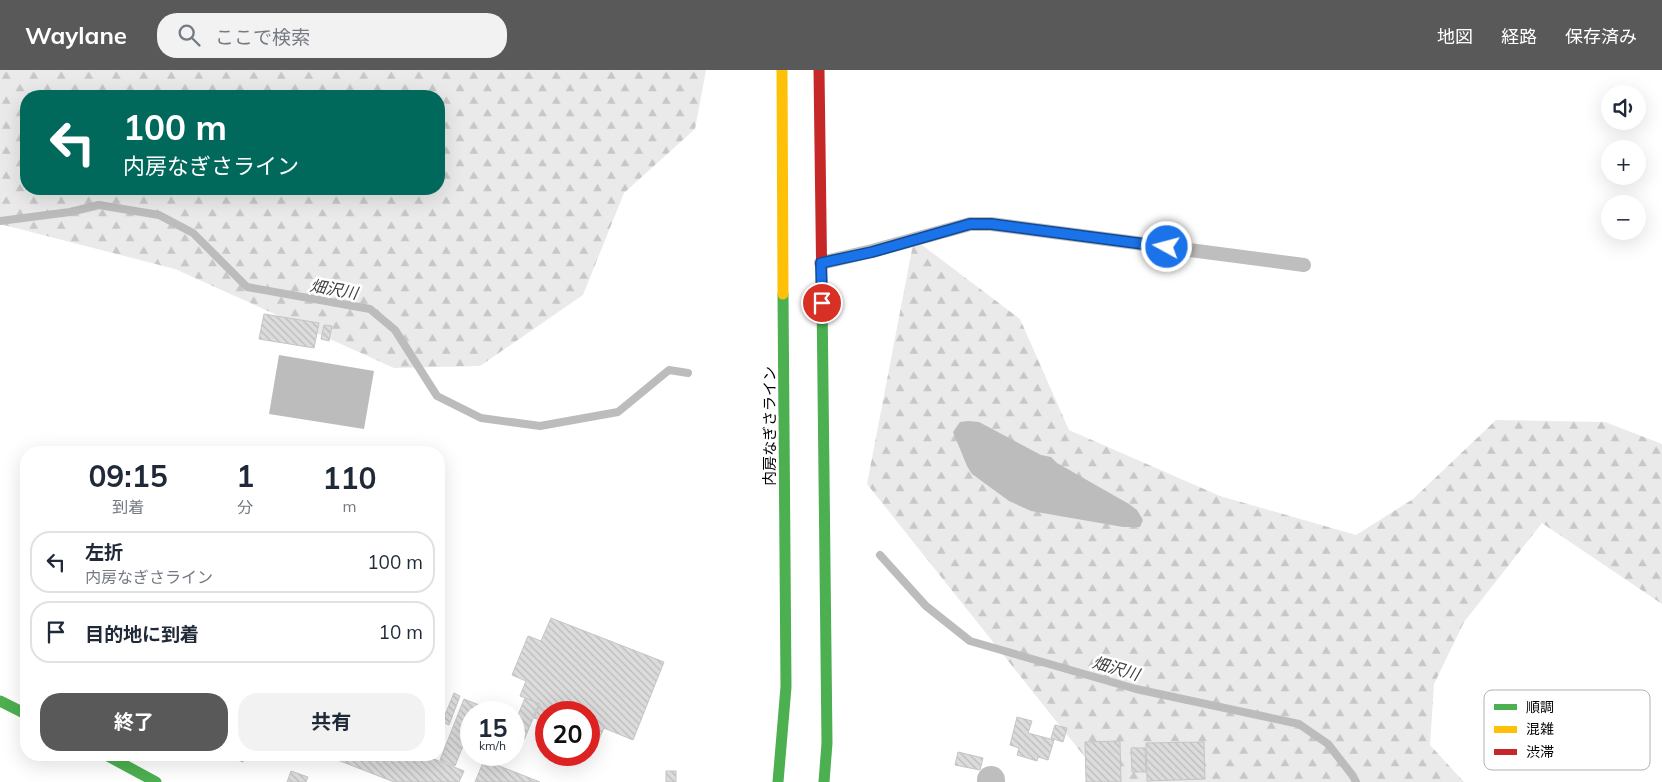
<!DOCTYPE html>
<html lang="ja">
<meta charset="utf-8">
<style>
body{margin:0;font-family:Mulish,"Noto Sans JP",sans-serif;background:#f2f2f3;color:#1f2937;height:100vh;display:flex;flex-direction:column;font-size:19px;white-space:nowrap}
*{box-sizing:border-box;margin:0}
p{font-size:16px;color:#747a83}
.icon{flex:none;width:28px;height:28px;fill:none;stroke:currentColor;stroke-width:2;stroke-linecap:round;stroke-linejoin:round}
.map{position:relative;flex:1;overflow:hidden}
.details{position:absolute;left:20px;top:376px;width:425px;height:315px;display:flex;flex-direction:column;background:#fff;border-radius:20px;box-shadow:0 5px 20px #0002}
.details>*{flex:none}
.top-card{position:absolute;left:20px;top:20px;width:425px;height:105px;border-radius:20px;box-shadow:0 5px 20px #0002;background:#00695c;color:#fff;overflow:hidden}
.buttons{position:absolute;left:1601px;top:15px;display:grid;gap:10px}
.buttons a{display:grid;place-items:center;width:45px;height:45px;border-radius:50%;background:#fff;box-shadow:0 5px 20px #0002;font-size:25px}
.speed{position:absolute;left:460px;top:631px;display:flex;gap:10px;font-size:25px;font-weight:700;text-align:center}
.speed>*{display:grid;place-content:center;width:65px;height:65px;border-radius:50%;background:#fff;box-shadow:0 5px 20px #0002;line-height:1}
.speed small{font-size:12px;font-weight:400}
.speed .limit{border:8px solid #d22;background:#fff;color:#111}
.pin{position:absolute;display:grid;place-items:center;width:42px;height:42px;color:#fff;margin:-21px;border:2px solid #fff;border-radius:50%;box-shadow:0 1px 5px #0007}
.me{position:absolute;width:55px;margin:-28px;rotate:277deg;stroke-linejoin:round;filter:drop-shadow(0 0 4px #0008)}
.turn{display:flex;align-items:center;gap:18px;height:105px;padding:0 20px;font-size:22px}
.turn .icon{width:65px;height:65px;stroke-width:2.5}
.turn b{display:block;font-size:35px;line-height:42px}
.eta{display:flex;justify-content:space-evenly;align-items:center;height:85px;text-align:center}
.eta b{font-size:30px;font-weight:700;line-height:35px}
.button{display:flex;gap:10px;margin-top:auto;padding:10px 20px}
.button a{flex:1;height:58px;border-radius:20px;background:#595959;color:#fff;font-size:20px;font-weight:700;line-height:58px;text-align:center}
.button a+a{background:#f2f2f3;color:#1f2937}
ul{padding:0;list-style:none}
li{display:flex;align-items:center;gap:15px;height:62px;margin:0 10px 8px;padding:0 10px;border:2px solid #e0e1e3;border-radius:20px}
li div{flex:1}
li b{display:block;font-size:19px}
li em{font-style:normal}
header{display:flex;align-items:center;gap:30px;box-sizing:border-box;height:70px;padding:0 25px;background:#595959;color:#fff}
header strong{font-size:24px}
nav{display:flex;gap:28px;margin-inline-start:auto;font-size:18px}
.search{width:350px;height:45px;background:#f2f2f3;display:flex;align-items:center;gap:12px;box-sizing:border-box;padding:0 18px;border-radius:20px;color:#747a83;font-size:19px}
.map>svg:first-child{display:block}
.forest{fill:url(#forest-firs);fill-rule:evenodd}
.water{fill:#bcbcbc}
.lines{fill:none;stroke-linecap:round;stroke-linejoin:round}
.stream{stroke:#bcbcbc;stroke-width:8}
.building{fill:url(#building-back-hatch);stroke:#c5c5c5}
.lane{stroke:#bebebe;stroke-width:14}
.street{stroke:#bebebe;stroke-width:28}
.fast{stroke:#4caf50;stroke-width:11}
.slow{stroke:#ffc107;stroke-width:11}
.jam{stroke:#c62828;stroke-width:11}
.route-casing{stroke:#114b97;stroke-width:12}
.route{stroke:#1a73e8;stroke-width:9}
.labels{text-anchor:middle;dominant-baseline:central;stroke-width:5;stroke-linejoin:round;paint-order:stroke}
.street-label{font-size:15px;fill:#000;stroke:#fff}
.water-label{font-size:16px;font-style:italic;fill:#404040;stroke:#fff}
.key{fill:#fff;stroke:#b2b2b2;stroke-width:1}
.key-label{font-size:14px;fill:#000}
</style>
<header>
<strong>Waylane</strong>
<div class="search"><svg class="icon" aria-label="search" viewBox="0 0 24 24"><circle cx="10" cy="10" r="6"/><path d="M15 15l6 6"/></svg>ここで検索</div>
<nav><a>地図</a><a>経路</a><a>保存済み</a></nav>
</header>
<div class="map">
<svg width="1662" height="712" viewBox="0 0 1662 712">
<defs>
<pattern id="forest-firs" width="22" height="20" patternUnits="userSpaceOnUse" patternTransform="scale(1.25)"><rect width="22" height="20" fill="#eaeaea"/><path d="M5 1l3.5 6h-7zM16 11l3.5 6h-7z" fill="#c7c7c7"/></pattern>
<pattern id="building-back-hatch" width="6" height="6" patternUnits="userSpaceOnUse" patternTransform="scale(1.25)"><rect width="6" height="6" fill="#dcdcdc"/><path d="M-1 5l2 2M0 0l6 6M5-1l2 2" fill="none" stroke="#bbb"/></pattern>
</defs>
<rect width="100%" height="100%" fill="#fff"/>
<g class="forest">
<path d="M 0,0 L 706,0 L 695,59 L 624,123 L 583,225 L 480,296 L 394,298 L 175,199 L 0,154 ZM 26,26 L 439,26 L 439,119 L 26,119 Z"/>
<polygon points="914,169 1020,249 1069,360 1220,426 1356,465 1413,429 1496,350 1605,352 1662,374 1662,534 1542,453 1464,552 1434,614 1430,675 1464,712 1120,712 1100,706 867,414"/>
</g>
<g class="water">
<polygon points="279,285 374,301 364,359 269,344"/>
<polygon points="968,351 979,352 1041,385 1051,387 1057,393 1129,434 1137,440 1143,450 1140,457 1123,457 1031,441 1009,431 972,404 967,396 953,362 960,352"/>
</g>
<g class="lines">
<g class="stream">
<polyline points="0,151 70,142 99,135 159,145 193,163 247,217 370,239 395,260 437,326 481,348 540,356 618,342 669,300 688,303"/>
<polyline points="880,485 926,536 970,571 1136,619 1299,654 1328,674 1353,706 1356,712"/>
</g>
</g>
<g class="building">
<polygon points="264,244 319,253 314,278 259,269"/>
<polygon points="324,255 332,256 329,271 321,269"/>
<polygon points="551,548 664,592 633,670 604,658 599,669 589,665 589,642 546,642 546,652 534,648 540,634 520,626 526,611 512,605 528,566 541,571"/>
<polygon points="454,623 460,626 449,655 442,652"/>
<polygon points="525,628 539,634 524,670 514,666 514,649 516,650"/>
<polygon points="464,629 497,642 471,642 471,656 455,696 440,690"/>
<polygon points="1017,647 1032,651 1028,663 1054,670 1048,690 1038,687 1037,691 1017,685 1019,678 1010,675"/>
<polygon points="1055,655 1067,658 1063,672 1051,668"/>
<polygon points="1120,671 1121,712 1086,712 1085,672"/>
<polygon points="1204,672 1205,709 1147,711 1146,673"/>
<polygon points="1131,678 1145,678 1146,702 1132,702"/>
<polygon points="958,682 983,688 980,700 955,695"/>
<polygon points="225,685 246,685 243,692"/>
<polygon points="325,685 424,685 464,701 459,712 394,712"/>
<polygon points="484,690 540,712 475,712"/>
<polygon points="291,701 308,707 306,712 287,712"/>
<rect x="666" y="701" width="10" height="11"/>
</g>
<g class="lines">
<polyline class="lane" points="821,193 872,181 970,154 991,154 1304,195"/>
<polyline class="street" points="991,712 991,710"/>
<g class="fast">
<polyline points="822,227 827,673 824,712"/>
<polyline points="0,631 26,644"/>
<polyline points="106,685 156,712"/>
<polyline points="778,712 786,617 783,224"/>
</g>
<polyline class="slow" points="782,0 783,224"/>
<polyline class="jam" points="819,0 822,227"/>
</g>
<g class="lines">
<g class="route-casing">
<polyline id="route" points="822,233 821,193 872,182 970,154 991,154 1167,177"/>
</g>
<use href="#route" class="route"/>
</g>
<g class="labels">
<g class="street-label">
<text transform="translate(769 356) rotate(-90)">内房なぎさライン</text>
</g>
<g class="water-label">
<text transform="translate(334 219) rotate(10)">畑沢川</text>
<text transform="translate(1116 598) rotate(16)">畑沢川</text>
</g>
</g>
<rect x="1484" y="620" width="166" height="80" rx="8" class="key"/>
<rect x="1494" y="634" width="23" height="6" fill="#4caf50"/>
<rect x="1494" y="656" width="23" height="7" fill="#ffc107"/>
<rect x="1494" y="679" width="23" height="6" fill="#c62828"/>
<g class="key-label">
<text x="1526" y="642">順調</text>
<text x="1526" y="664">混雑</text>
<text x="1526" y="687">渋滞</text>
</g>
</svg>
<div class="buttons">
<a><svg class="icon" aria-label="sound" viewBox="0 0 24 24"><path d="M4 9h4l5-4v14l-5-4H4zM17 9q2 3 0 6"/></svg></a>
<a>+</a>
<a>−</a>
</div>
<div class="speed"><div>15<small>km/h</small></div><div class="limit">20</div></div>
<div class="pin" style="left:822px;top:233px;background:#d93025"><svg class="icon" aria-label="arrive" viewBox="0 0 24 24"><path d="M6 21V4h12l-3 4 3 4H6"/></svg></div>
<svg class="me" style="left:1167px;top:177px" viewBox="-20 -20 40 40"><circle r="17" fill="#1a73e8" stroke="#fff" stroke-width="3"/><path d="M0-11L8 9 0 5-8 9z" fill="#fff"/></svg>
<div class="top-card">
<div class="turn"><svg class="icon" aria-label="left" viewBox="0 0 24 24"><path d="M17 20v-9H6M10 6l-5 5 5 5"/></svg><div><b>100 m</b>内房なぎさライン</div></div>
</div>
<section class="details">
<div class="eta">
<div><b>09:15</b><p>到着</p></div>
<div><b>1</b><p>分</p></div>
<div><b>110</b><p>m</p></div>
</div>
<ul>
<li><svg class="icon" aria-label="left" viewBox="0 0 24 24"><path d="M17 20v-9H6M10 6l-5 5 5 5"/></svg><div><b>左折</b><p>内房なぎさライン</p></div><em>100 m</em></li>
<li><svg class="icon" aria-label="arrive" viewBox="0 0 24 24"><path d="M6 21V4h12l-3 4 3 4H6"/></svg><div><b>目的地に到着</b></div><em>10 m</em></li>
</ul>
<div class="button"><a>終了</a><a>共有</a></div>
</section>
</div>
